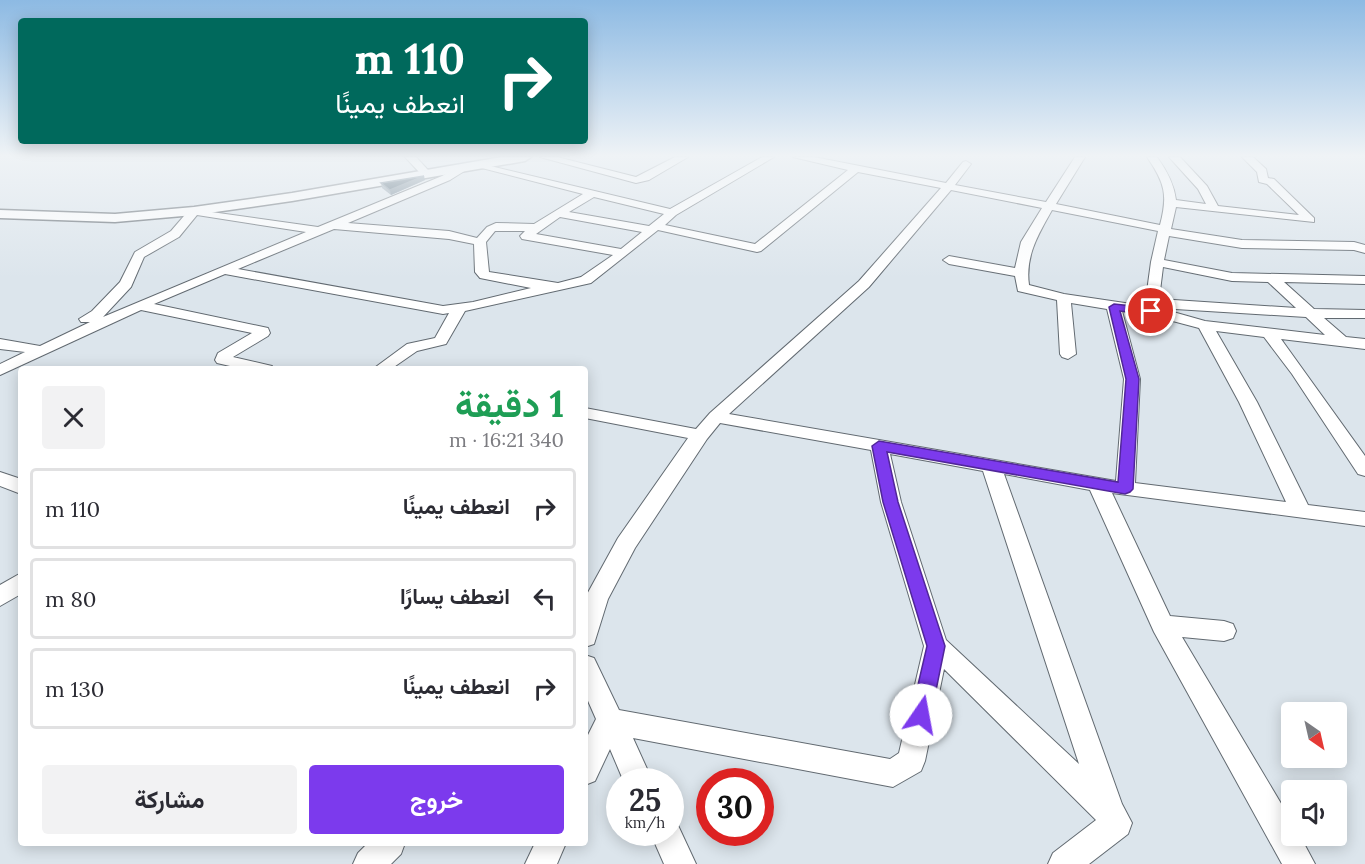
<!DOCTYPE html>
<html lang="ar">
<meta charset="utf-8">
<style>
body{margin:0;font-family:Lora,Vazirmatn,serif;background:#f2f2f3;color:#2b2b33;direction:rtl;height:100vh;display:flex;flex-direction:column;font-size:22px;white-space:nowrap}
*{box-sizing:border-box;margin:0}
p{font-size:20px;color:#7c7c81}
.icon{flex:none;width:33px;height:33px;fill:none;stroke:currentColor;stroke-width:2;stroke-linecap:round;stroke-linejoin:round}
.map{position:relative;flex:1;overflow:hidden;direction:ltr}
.side{position:absolute;left:18px;top:366px;width:570px;height:480px;display:flex;flex-direction:column;background:#fff;border-radius:6px;box-shadow:0 3px 15px #0003;direction:rtl}
.side>*{flex:none}
.hud{position:absolute;left:18px;top:18px;width:570px;height:126px;border-radius:6px;box-shadow:0 3px 15px #0003;direction:rtl;background:#00695c;color:#fff;overflow:hidden}
.needle{width:39px;rotate:146deg}
.fabs{position:absolute;left:1281px;top:702px;display:grid;gap:12px}
.fabs a{display:grid;place-items:center;width:66px;height:66px;border-radius:6px;background:#fff;box-shadow:0 3px 15px #0003;font-size:30px}
.speed{position:absolute;left:606px;top:768px;display:flex;gap:12px;font-size:30px;font-weight:700;text-align:center}
.speed>*{display:grid;place-content:center;width:78px;height:78px;border-radius:50%;background:#fff;box-shadow:0 3px 15px #0003;line-height:1}
.speed small{font-size:15px;font-weight:400}
.speed .limit{border:9px solid #d22;background:#fff;color:#111}
.pin{position:absolute;display:grid;place-items:center;width:51px;height:51px;color:#fff;margin:-26px;border:3px solid #fff;border-radius:50%;box-shadow:0 2px 6px #0007}
.me{position:absolute;width:66px;margin:-33px;rotate:12deg;stroke-linejoin:round;filter:drop-shadow(0 0 4px #0008)}
.turn{display:flex;align-items:center;gap:21px;height:126px;padding:0 24px;font-size:27px}
.turn .icon{width:78px;height:78px;stroke-width:2.5}
.turn b{display:block;font-size:42px;line-height:51px}
.round{display:grid;place-items:center;flex:none;width:63px;height:63px;border-radius:6px;background:#f2f2f3}
.summary{display:flex;align-items:center;justify-content:space-between;height:102px;padding:0 24px}
h1{font-size:36px;font-weight:700;line-height:45px;color:#1e9e55}
.cta{display:flex;gap:12px;margin-top:auto;padding:12px 24px}
.cta a{flex:1;height:69px;border-radius:6px;background:#7c3aed;color:#fff;font-size:24px;font-weight:700;line-height:69px;text-align:center}
.cta a+a{background:#f2f2f3;color:#2b2b33}
ul{padding:0;list-style:none}
li{display:flex;align-items:center;gap:18px;height:81px;margin:0 12px 9px;padding:0 12px;border:3px solid #e1e1e2;border-radius:6px}
li div{flex:1}
li b{display:block;font-size:22px}
li em{font-style:normal}
.map>svg:first-child{display:block}
.lines{fill:none;stroke-linecap:round;stroke-linejoin:round}
.minor-casing{stroke:#626a71;stroke-width:2}
.major-casing{stroke:#626a71;stroke-width:3}
.minor{fill:#fff;fill-rule:evenodd}
.major{fill:#fff;fill-rule:evenodd}
.wall{fill:#8193a0}
.shaded-wall{fill:#5d7282}
.building{fill:#264154;stroke:#5d7282;stroke-width:1.5}
.route{fill:#7c3aed;stroke:#51269a;stroke-width:1.5}
</style>
<div class="map">
<svg width="1365" height="864" viewBox="0 0 1365 864">
<rect width="100%" height="100%" fill="#dce5ec"/>
<g class="lines">
<g class="minor-casing">
<g id="minor">
<polygon points="405,157 416,157 428,170 419,172"/>
<polygon points="540,157 557,157 636,177 675,157 688,157 649,180 636,183"/>
<path d="M 762,157 L 774,157 L 676,215 L 665,225 L 755,244 L 848,170 L 793,157 L 814,157 L 946,183 L 963,162 L 966,161 L 971,164 L 955,185 L 1046,202 L 1075,157 L 1085,157 L 1056,204 L 1160,225 C 1168,195 1165,183 1147,157 L 1157,157 C 1167,171 1174,184 1176,200 L 1206,204 L 1198,189 L 1169,157 L 1180,157 L 1207,186 L 1218,206 L 1299,215 L 1267,184 L 1259,182 L 1257,172 L 1242,157 L 1253,157 L 1266,169 L 1268,178 L 1274,179 L 1314,218 L 1314,222 L 1176,207 L 1171,229 L 1242,240 L 1354,242 L 1365,245 L 1365,253 L 1354,250 L 1242,248 L 1169,236 L 1164,260 L 1232,273 L 1365,276 L 1365,284 L 1284,282 L 1314,309 L 1365,310 L 1365,318 L 1324,318 L 1346,337 L 1365,339 L 1365,349 L 1281,339 L 1365,456 L 1365,476 L 1358,474 L 1292,374 L 1264,337 L 1216,331 L 1257,402 L 1308,505 L 1365,512 L 1365,526 L 1112,493 L 1170,616 L 1224,621 L 1233,624 L 1236,631 L 1233,638 L 1224,641 L 1182,637 L 1292,822 L 1292,836 L 1300,836 L 1315,864 L 1282,864 L 1154,632 L 1090,490 L 1004,474 L 1122,804 L 1132,823 L 1128,834 L 1089,864 L 1048,864 L 1053,853 L 1096,820 L 944,669 L 925,761 L 921,771 L 893,787 L 633,738 L 653,782 L 624,782 L 610,749 L 595,781 L 585,785 L 585,741 L 596,719 L 585,694 L 585,655 L 594,658 L 619,710 L 890,759 L 899,753 L 924,646 L 881,502 L 871,450 L 720,423 L 707,439 L 635,548 L 608,599 L 594,644 L 585,647 L 585,598 L 618,538 L 688,438 L 585,418 L 585,408 L 696,429 L 710,413 L 859,281 L 941,188 L 858,172 L 761,251 L 757,252 L 658,230 L 591,283 L 465,311 L 446,344 L 417,351 L 391,369 L 373,369 L 407,344 L 435,338 L 449,313 L 443,314 L 225,274 L 154,304 L 268,328 L 270,333 L 268,336 L 233,357 L 272,366 L 274,369 L 243,369 L 217,363 L 215,360 L 218,353 L 252,333 L 141,310 L 0,375 L 0,364 L 25,352 L 0,349 L 0,339 L 40,346 L 90,322 L 81,322 L 79,319 L 92,311 L 120,282 L 135,252 L 171,231 L 190,209 L 318,227 L 442,176 L 462,165 L 467,168 L 466,170 L 450,180 L 348,223 L 449,231 L 477,238 L 487,227 L 496,223 L 534,224 L 583,194 L 478,167 L 478,163 L 670,209 ZM 951,190 L 1042,208 L 1021,242 L 1015,268 L 949,256 L 943,260 L 949,264 L 1015,276 L 1018,291 L 1057,300 L 1060,354 L 1062,357 L 1068,359 L 1076,354 L 1071,303 L 1107,309 L 1124,379 L 1116,481 L 729,414 L 869,287 ZM 594,197 L 664,214 L 649,226 L 569,212 ZM 1052,210 L 1158,231 L 1151,262 L 1145,306 L 1064,294 L 1029,285 C 1025,256 1038,235 1052,210 ZM 197,215 L 306,232 L 103,317 L 131,287 L 144,257 L 179,237 ZM 560,217 L 642,232 L 621,249 L 536,234 ZM 334,229 L 449,239 L 474,244 L 475,272 L 480,278 L 531,288 L 473,302 L 443,306 L 238,269 ZM 495,231 L 525,231 L 520,236 L 522,239 L 613,255 L 581,277 L 558,283 L 489,272 L 486,242 ZM 1163,267 L 1232,281 L 1268,282 L 1296,308 L 1159,299 ZM 1159,308 L 1306,317 L 1325,335 L 1205,321 ZM 1122,311 L 1150,315 L 1199,328 L 1239,402 L 1286,502 L 1135,483 L 1140,379 ZM 890,454 L 983,471 L 1079,764 L 946,640 L 901,502 Z"/>
<polygon points="0,472 21,479 21,494 0,486"/>
<polygon points="21,573 21,594 0,606 0,585"/>
<polygon points="670,819 676,821 696,864 664,864 650,832 670,832"/>
<polygon points="368,843 405,843 401,854 391,864 353,864 358,853"/>
<polygon points="535,843 566,843 557,864 525,864"/>
</g>
</g>
<g class="major-casing">
<polygon id="major" points="502,157 531,157 525,161 292,201 194,215 115,222 0,218 0,210 115,214 194,207 292,193"/>
</g>
<use href="#minor" class="minor"/>
<use href="#major" class="major"/>
</g>
<polygon class="wall" points="425,180 391,195 382,188 381,183"/>
<polygon class="shaded-wall" points="424,176 425,180 391,195 390,190"/>
<polygon class="building" points="424,176 390,190 381,183"/>
<linearGradient id="sky" x2="0" y2="1"><stop stop-color="#8dbae3"/><stop offset="0.56" stop-color="#eff3f6"/><stop offset="1" stop-color="#eff3f6" stop-opacity="0"/></linearGradient>
<rect width="1365" height="278" fill="url(#sky)"/>
<polygon class="route" points="1114,304 1151,308 1156,311 1151,314 1120,311 1139,379 1133,489 1130,492 1125,494 887,452 898,502 945,646 931,715 928,721 921,724 914,721 911,715 927,646 883,502 872,446 879,441 1118,482 1126,379 1109,307"/>
</svg>
<div class="fabs">
<a><svg class="needle" viewBox="-14 -14 28 28"><path d="M0-13l5 13h-10z" fill="#e53935"/><path d="M0 13l5-13h-10z" fill="#7c7c81"/></svg></a>
<a><svg class="icon" aria-label="sound" viewBox="0 0 24 24"><path d="M4 9h4l5-4v14l-5-4H4zM17 9q2 3 0 6"/></svg></a>
</div>
<div class="speed"><div>25<small>km/h</small></div><div class="limit">30</div></div>
<div class="pin" style="left:1151px;top:311px;background:#d93025"><svg class="icon" aria-label="arrive" viewBox="0 0 24 24"><path d="M6 21V4h12l-3 4 3 4H6"/></svg></div>
<svg class="me" style="left:921px;top:715px" viewBox="-20 -20 40 40"><circle r="19" fill="#fff"/><path d="M0-13L10 11 0 6-10 11z" fill="#7c3aed"/></svg>
<div class="hud">
<div class="turn"><svg class="icon" aria-label="right" viewBox="0 0 24 24"><path d="M7 20v-9h11M14 6l5 5-5 5"/></svg><div><b>110 m</b>انعطف يمينًا</div></div>
</div>
<section class="side">
<div class="summary"><div><h1>1 دقيقة</h1><p>340 m · 16:21</p></div><a class="round"><svg class="icon" aria-label="close" viewBox="0 0 24 24"><path d="M6 6l12 12M18 6L6 18"/></svg></a></div>
<ul>
<li><svg class="icon" aria-label="right" viewBox="0 0 24 24"><path d="M7 20v-9h11M14 6l5 5-5 5"/></svg><div><b>انعطف يمينًا</b></div><em>110 m</em></li>
<li><svg class="icon" aria-label="left" viewBox="0 0 24 24"><path d="M17 20v-9H6M10 6l-5 5 5 5"/></svg><div><b>انعطف يسارًا</b></div><em>80 m</em></li>
<li><svg class="icon" aria-label="right" viewBox="0 0 24 24"><path d="M7 20v-9h11M14 6l5 5-5 5"/></svg><div><b>انعطف يمينًا</b></div><em>130 m</em></li>
</ul>
<div class="cta"><a>خروج</a><a>مشاركة</a></div>
</section>
</div>
